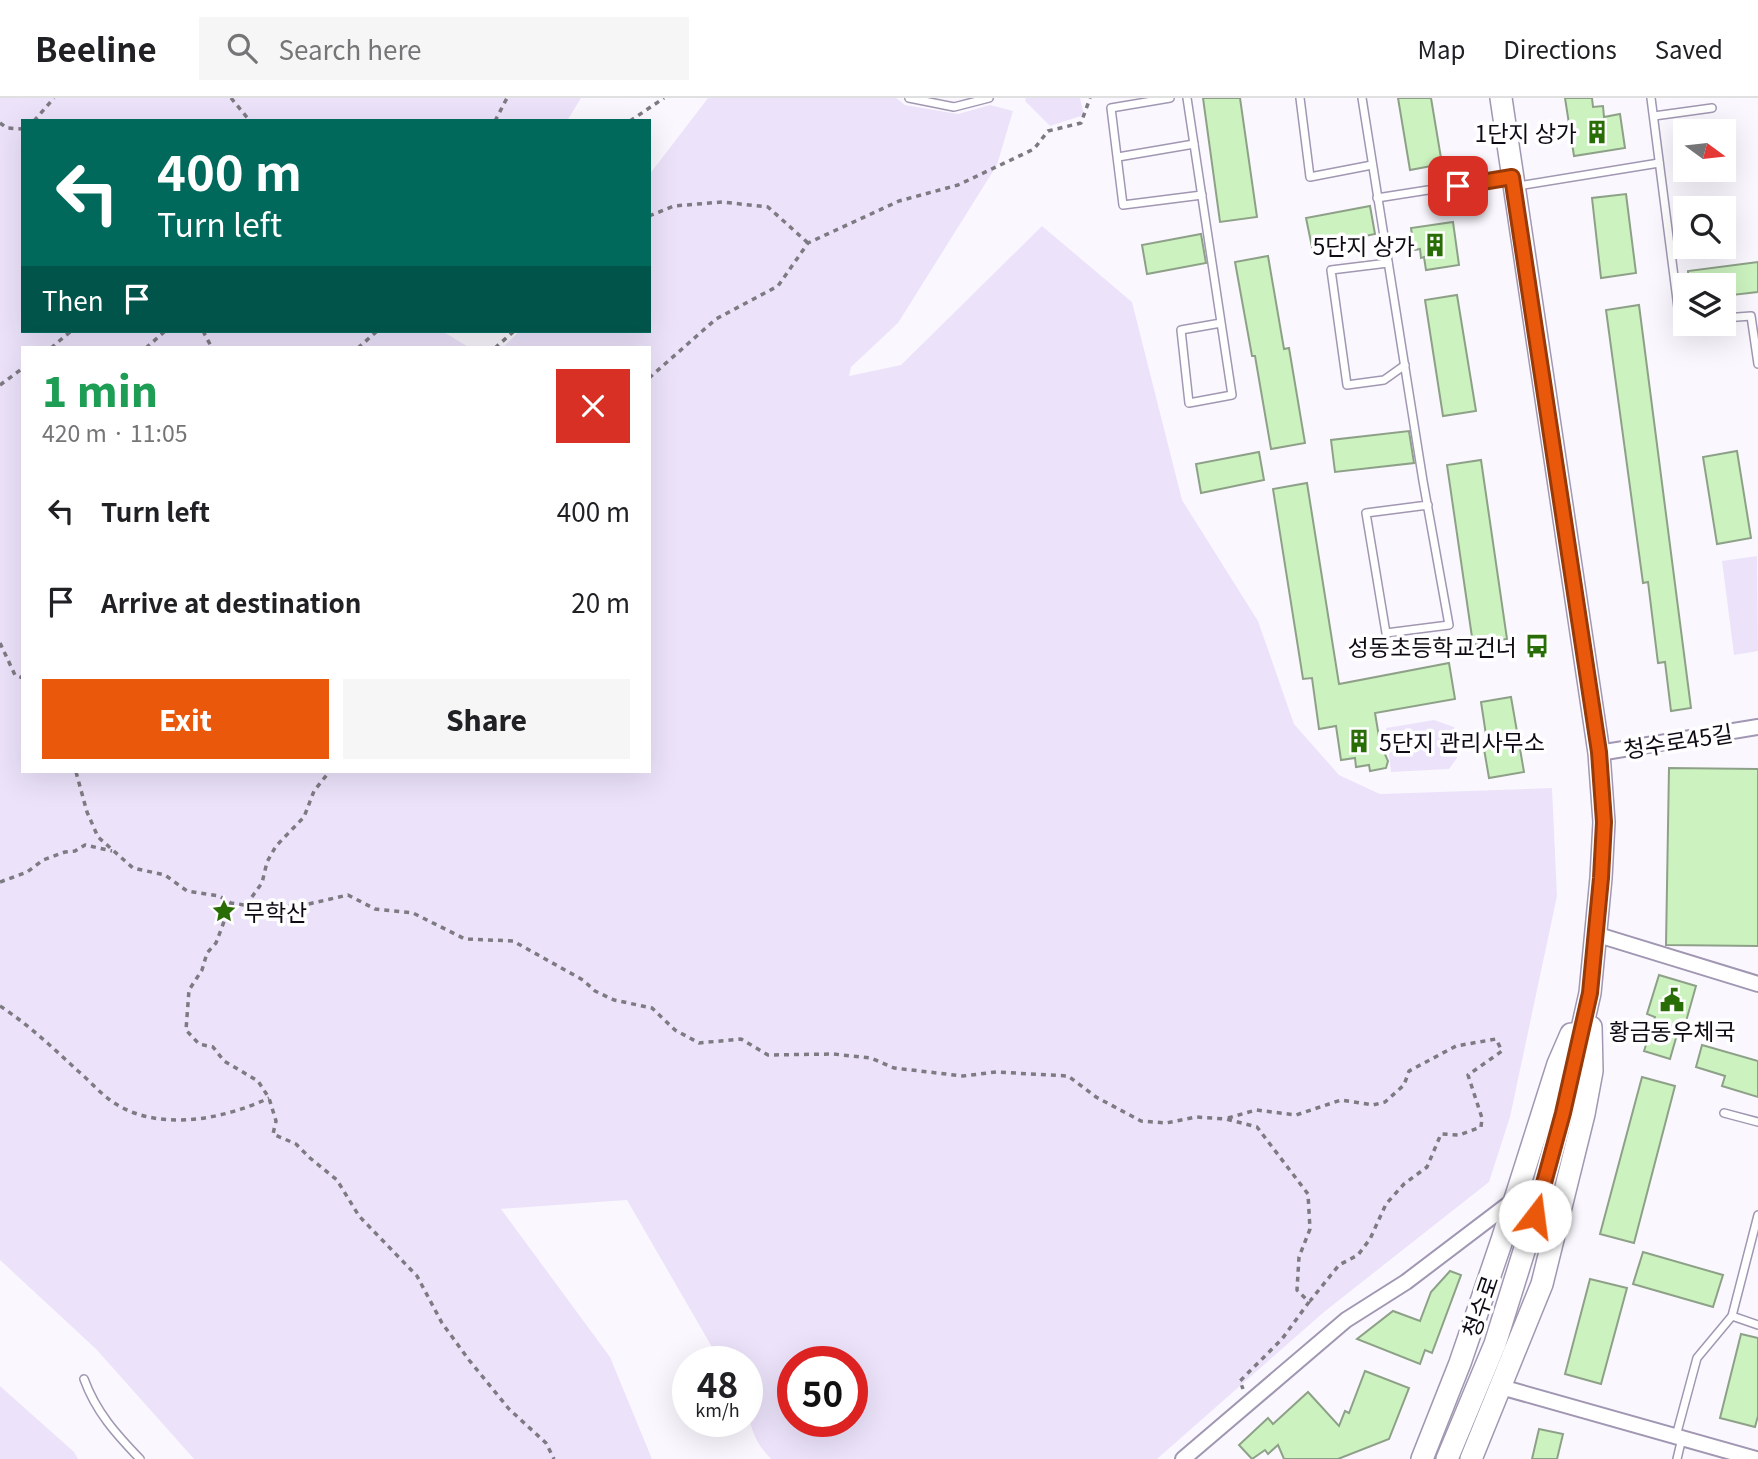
<!DOCTYPE html>
<meta charset="utf-8">
<style>
body{margin:0;font-family:Georgia,"Noto Sans KR",serif;background:#f6f6f6;color:#202124;height:100vh;display:flex;flex-direction:column;font-size:26px;white-space:nowrap}
*{box-sizing:border-box;margin:0}
p{font-size:23px;color:#757577}
.icon{flex:none;width:38px;height:38px;fill:none;stroke:currentColor;stroke-width:2;stroke-linecap:round;stroke-linejoin:round}
.map{position:relative;flex:1;overflow:hidden}
.drawer{position:absolute;left:21px;top:248px;width:630px;height:427px;display:flex;flex-direction:column;background:#fff;border-radius:0px;box-shadow:0 7px 28px #0002}
.drawer>*{flex:none}
.top-card{position:absolute;left:21px;top:21px;width:630px;height:214px;border-radius:0px;box-shadow:0 7px 28px #0002;background:#00695c;color:#fff;overflow:hidden}
.needle{width:46px;rotate:105deg}
.fabs{position:absolute;left:1673px;top:21px;display:grid;gap:14px}
.fabs a{display:grid;place-items:center;width:63px;height:63px;border-radius:0px;background:#fff;box-shadow:0 7px 28px #0002;font-size:35px}
.speed{position:absolute;left:672px;top:1248px;display:flex;gap:14px;font-size:35px;font-weight:700;text-align:center}
.speed>*{display:grid;place-content:center;width:91px;height:91px;border-radius:50%;background:#fff;box-shadow:0 7px 28px #0002;line-height:1}
.speed small{font-size:18px;font-weight:400}
.speed .limit{border:10px solid #d22;background:#fff;color:#111}
.pin{position:absolute;display:grid;place-items:center;width:60px;height:60px;color:#fff;margin:-30px;border-radius:14px;box-shadow:0 4px 10px #0006}
.me{position:absolute;width:77px;margin:-38px;rotate:15deg;stroke-linejoin:round;filter:drop-shadow(0 0 5px #0008)}
.turn{display:flex;align-items:center;gap:24px;height:147px;padding:0 21px;font-size:32px}
.turn .icon{width:91px;height:91px;stroke-width:2.5}
.turn b{display:block;font-size:49px;line-height:60px}
.then{display:flex;align-items:center;height:66px;padding:0 21px;background:#0003;gap:14px;font-size:26px}
.round{display:grid;place-items:center;flex:none;width:74px;height:74px;border-radius:0px;background:#f6f6f6}
.head{display:flex;align-items:center;justify-content:space-between;height:119px;padding:0 21px}
h1{font-size:42px;font-weight:800;line-height:52px;color:#1e9e55}
.primary-button{display:flex;gap:14px;margin-top:auto;padding:14px 21px}
.primary-button a{flex:1;height:80px;border-radius:0px;background:#ea580c;color:#fff;font-size:28px;font-weight:800;line-height:80px;text-align:center}
.primary-button a+a{background:#f6f6f6;color:#202124}
ul{padding:0;list-style:none}
li{display:flex;align-items:center;gap:21px;height:91px;padding:0 21px}
li div{flex:1}
li b{display:block;font-size:26px}
li em{font-style:normal}
header{display:flex;align-items:center;gap:42px;box-sizing:border-box;height:98px;padding:0 35px;background:#fff;border-bottom:2px solid #e0e0e0}
header strong{font-size:33px}
nav{display:flex;gap:38px;margin-inline-start:auto;font-size:24px}
.search{width:490px;height:63px;background:#f6f6f6;display:flex;align-items:center;gap:18px;box-sizing:border-box;padding:0 24px;border-radius:0px;color:#757577;font-size:26px}
.map>svg:first-child{display:block}
.green{fill:#ece3fb;fill-rule:evenodd}
.building{fill:#cbf2bf;stroke:#8ea188;stroke-width:2}
.lines{fill:none;stroke-linecap:round;stroke-linejoin:round}
.lane-casing{stroke:#a197b2;stroke-width:10}
.street-casing{stroke:#a197b2;stroke-width:18}
.secondary-casing{stroke:#a197b2;stroke-width:24}
.path{stroke:#7d7a82;stroke-width:3.5;stroke-dasharray:5 5;stroke-linecap:butt}
.lane{stroke:#fff;stroke-width:7}
.street{stroke:#fff;stroke-width:14}
.secondary{stroke:#fff;stroke-width:21}
.route-casing{stroke:#983908;stroke-width:18}
.route{stroke:#ea580c;stroke-width:12}
.labels{text-anchor:middle;dominant-baseline:central;stroke-width:7;stroke-linejoin:round;paint-order:stroke}
.poi-label{font-size:23px;fill:#0f0b15;stroke:#fff;text-anchor:end}
.street-label{font-size:23px;fill:#0f0b15;stroke:#fff}
</style>
<header>
<strong>Beeline</strong>
<div class="search"><svg class="icon" aria-label="search" viewBox="0 0 24 24"><circle cx="10" cy="10" r="6"/><path d="M15 15l6 6"/></svg>Search here</div>
<nav><a>Map</a><a>Directions</a><a>Saved</a></nav>
</header>
<div class="map">
<svg width="1758" height="1361" viewBox="0 0 1758 1361">
<rect width="100%" height="100%" fill="#faf8fe"/>
<g class="green">
<path d="M 0,0 L 581,0 L 567,23 L 23,23 L 23,233 L 442,233 L 470,250 L 23,250 L 23,674 L 649,674 L 649,250 L 502,250 L 520,233 L 649,233 L 649,77 L 708,0 L 896,0 L 905,7 L 958,16 L 990,7 L 1013,13 L 997,67 L 898,225 L 851,269 L 849,278 L 901,267 L 1042,128 L 1132,204 L 1182,402 L 1258,523 L 1294,626 L 1339,677 L 1380,696 L 1552,690 L 1557,798 L 1510,1019 L 1489,1084 L 1324,1214 L 1157,1361 L 771,1361 C 743,1334 747,1299 747,1264 L 720,1263 L 627,1102 L 501,1111 L 610,1259 L 652,1361 L 194,1361 L 96,1251 L 0,1162 ZM 793,1264 L 852,1264 L 852,1323 L 793,1323 Z"/>
<polygon points="1026,0 1080,0 1084,17 1050,28 1025,3"/>
<polygon points="1757,458 1758,553 1734,557 1722,463"/>
<polygon points="1434,622 1454,629 1461,645 1457,660 1449,671 1391,674 1386,630"/>
<polygon points="0,1288 74,1354 78,1361 0,1361"/>
</g>
<g class="building">
<polygon points="1203,0 1240,0 1257,119 1220,124"/>
<polygon points="1398,0 1431,0 1442,66 1410,72"/>
<polygon points="1565,0 1592,0 1593,9 1603,8 1604,19 1620,16 1625,50 1574,58"/>
<polygon points="1626,96 1636,175 1601,180 1592,100"/>
<polygon points="1370,108 1375,136 1312,149 1306,120"/>
<polygon points="1453,124 1459,167 1426,172 1424,159 1421,160 1420,151 1414,152 1411,130"/>
<polygon points="1201,136 1206,165 1147,176 1142,147"/>
<polygon points="1268,158 1284,251 1289,250 1305,345 1271,351 1255,258 1252,258 1235,164"/>
<polygon points="1758,164 1758,194 1724,198 1724,187 1689,187 1688,173"/>
<polygon points="1457,197 1476,313 1443,318 1425,202"/>
<polygon points="1639,207 1691,610 1671,613 1665,564 1658,565 1648,484 1643,485 1606,212"/>
<polygon points="1409,333 1414,365 1335,374 1331,342"/>
<polygon points="1737,353 1751,440 1717,446 1703,359"/>
<polygon points="1259,354 1264,382 1201,395 1196,366"/>
<polygon points="1481,362 1507,541 1473,546 1447,367"/>
<polygon points="1307,385 1339,586 1449,565 1455,601 1375,615 1380,645 1388,663 1386,670 1370,673 1369,667 1356,669 1355,660 1341,662 1336,628 1319,631 1312,580 1303,581 1273,391"/>
<polygon points="1511,599 1524,674 1489,680 1484,651 1488,650 1481,604"/>
<polygon points="1669,670 1758,671 1758,848 1666,847"/>
<polygon points="1659,877 1696,888 1685,927 1680,926 1670,961 1644,953 1655,919 1647,916"/>
<polygon points="1702,947 1758,963 1758,999 1722,988 1725,978 1696,969"/>
<polygon points="1642,979 1675,988 1634,1145 1600,1136"/>
<polygon points="1643,1154 1723,1177 1713,1209 1633,1186"/>
<polygon points="1450,1173 1461,1177 1432,1255 1425,1252 1420,1266 1357,1241 1393,1213 1420,1223 1431,1194"/>
<polygon points="1590,1181 1627,1190 1601,1286 1565,1276"/>
<polygon points="1741,1236 1758,1240 1758,1318 1755,1329 1720,1320"/>
<polygon points="1365,1273 1409,1290 1389,1341 1338,1361 1284,1361 1278,1347 1268,1356 1265,1352 1252,1361 1239,1347 1268,1320 1273,1326 1308,1294 1339,1328 1345,1313 1349,1315"/>
<polygon points="1539,1331 1563,1336 1557,1361 1532,1361"/>
</g>
<g class="lines">
<g class="lane-casing">
<g id="lane">
<polyline points="909,0 954,9 989,0"/>
<polyline points="1170,0 1111,10 1123,107 1202,97"/>
<polyline points="1187,0 1232,297 1189,305 1181,232 1221,225"/>
<polyline points="1300,0 1310,79 1372,67"/>
<polyline points="1362,0 1423,383 1449,527 1386,535 1366,415 1428,407"/>
<polyline points="1651,0 1680,225 1685,224"/>
<polyline points="1654,18 1712,10"/>
<polyline points="1118,59 1194,46"/>
<polyline points="1518,88 1659,65"/>
<polyline points="1377,100 1511,79"/>
<polyline points="1388,165 1331,172 1347,287 1384,282 1405,267"/>
<polyline points="1724,220 1751,218 1758,266"/>
<polyline points="1724,1015 1758,1024"/>
<polyline points="1732,1218 1758,1227"/>
<path d="M 84,1281 C 96,1314 116,1336 140,1361"/>
<polyline points="1676,1338 1697,1260 1732,1218 1758,1117"/>
<polyline points="1677,1361 1682,1340"/>
</g>
</g>
<g class="street-casing">
<g id="street">
<polyline points="1599,655 1758,629"/>
<polyline points="1595,836 1758,886"/>
<polyline points="1501,1289 1756,1361"/>
<polyline points="1183,1361 1346,1222 1406,1184 1514,1102"/>
</g>
</g>
<g class="secondary-casing">
<g id="secondary">
<polyline points="1422,1361 1460,1265 1502,1142 1558,966 1571,936"/>
<polyline points="1447,1361 1495,1246 1535,1118 1563,1015 1590,895 1601,780 1604,724 1599,655 1501,0"/>
<polyline points="1471,1361 1542,1186 1584,1016 1592,973 1591,929"/>
</g>
</g>
<g class="path">
<polyline points="231,0 250,23"/>
<polyline points="34,23 54,0"/>
<polyline points="495,23 507,0"/>
<polyline points="630,23 664,0"/>
<polyline points="0,25 7,30 23,31"/>
<polyline points="649,118 674,108 722,104 768,109 808,145"/>
<polyline points="203,233 212,250"/>
<polyline points="51,250 71,233"/>
<polyline points="146,250 165,233"/>
<polyline points="358,250 377,233"/>
<polyline points="495,250 514,233"/>
<polyline points="649,280 716,221 778,188 808,145 899,103 958,87 1034,51 1048,33 1081,25 1090,0"/>
<polyline points="0,287 23,270"/>
<polyline points="0,545 15,577 23,580"/>
<polyline points="76,674 87,714 98,739 133,770 165,777 187,793 219,798 231,805 258,809 304,807 348,797 375,811 413,815 465,841 513,843 583,882 595,893 614,902 652,910 675,932 699,945 741,941 768,957 833,956 871,960 894,970 963,978 996,974 1068,978 1096,999 1141,1023 1166,1025 1196,1019 1226,1021 1257,1029 1308,1096 1310,1131 1299,1159 1297,1192 1309,1204 1282,1241 1240,1283 1243,1291"/>
<polyline points="0,784 27,774 43,762 65,754 75,753 85,747 112,753"/>
<polyline points="231,805 216,845 207,855 202,872 189,892 186,932 199,946 213,949 224,963 258,983 269,1000 276,1023 273,1036 296,1046 310,1060 337,1082 359,1118 417,1178 442,1225 469,1262 509,1311 546,1345 554,1361"/>
<polyline points="246,807 262,785 267,764 276,748 304,719 314,693 329,674"/>
<path d="M 0,908 C 29,927 53,950 78,973 C 89,982 99,994 110,1002 C 155,1035 222,1022 269,1000"/>
<polyline points="1228,1020 1256,1012 1296,1017 1341,1002 1373,1007 1385,1004 1404,987 1409,973 1456,948 1496,941 1502,953 1468,977 1482,1020 1481,1029 1459,1037 1441,1036 1427,1069 1404,1086 1386,1106 1370,1141 1358,1157 1339,1167 1310,1203"/>
</g>
<use href="#lane" class="lane"/>
<use href="#street" class="street"/>
<use href="#secondary" class="secondary"/>
</g>
<g class="lines">
<g class="route-casing">
<polyline id="route" points="1458,88 1512,79 1599,654 1604,724 1601,780 1590,895 1563,1015 1535,1118"/>
</g>
<use href="#route" class="route"/>
</g>
<defs>
<g id="building-bare" transform="scale(1.89)"><path d="M-4-6H4V6H1V3H-1V6H-4ZM-2.5-4.3h1.7v1.8h-1.7ZM.8-4.3h1.7v1.8H.8ZM-2.5-1h1.7V.8h-1.7ZM.8-1h1.7V.8H.8Z" fill="#296d06" stroke="#fff" stroke-width="2.5" paint-order="stroke"/></g>
<g id="bus-bare" transform="scale(1.89)"><path d="M-5-6H5V4H4V6H2V4H-2V6H-4V4H-5ZM-3.5-4V0h7V-4ZM-3.5 1.2v1.5H-2V1.2ZM2 1.2v1.5H3.5V1.2Z" fill="#296d06" stroke="#fff" stroke-width="2.5" paint-order="stroke"/></g>
<g id="sight-bare" transform="scale(1.89)"><path d="M0-6L1.8-2.2L6-1.7L2.9 1.2L3.7 5.4L0 3.3L-3.7 5.4L-2.9 1.2L-6-1.7L-1.8-2.2Z" fill="#296d06" stroke="#fff" stroke-width="2.5" paint-order="stroke"/></g>
<g id="civic-bare" transform="scale(1.89)"><path d="M-.6-6.5H3V-4.5H.6V-3L4-1V1h2V6H-6V1h2V-1L-.6-3ZM-1.2 2.5V6h2.4V2.5Z" fill="#296d06" stroke="#fff" stroke-width="2.5" paint-order="stroke"/></g>
</defs>
<g fill-rule="evenodd">
<use href="#building-bare" x="1597" y="34"/>
<use href="#building-bare" x="1435" y="147"/>
<use href="#bus-bare" x="1537" y="548"/>
<use href="#building-bare" x="1359" y="643"/>
<use href="#sight-bare" x="224" y="813"/>
<use href="#civic-bare" x="1672" y="902"/>
</g>
<g class="labels">
<g class="poi-label">
<text x="1577" y="34">1단지 상가</text>
<text x="1415" y="147">5단지 상가</text>
<text x="1517" y="548">성동초등학교건너</text>
<text x="1379" y="643" text-anchor="start">5단지 관리사무소</text>
<text x="244" y="813" text-anchor="start">무학산</text>
<text x="1672" y="932" text-anchor="middle">황금동우체국</text>
</g>
<g class="street-label">
<text transform="translate(1678 642) rotate(-9)">청수로45길</text>
<text transform="translate(1479 1208) rotate(-71)">청수로</text>
</g>
</g>
</svg>
<div class="fabs">
<a><svg class="needle" viewBox="-14 -14 28 28"><path d="M0-13l5 13h-10z" fill="#e53935"/><path d="M0 13l5-13h-10z" fill="#757577"/></svg></a>
<a><svg class="icon" aria-label="search" viewBox="0 0 24 24"><circle cx="10" cy="10" r="6"/><path d="M15 15l6 6"/></svg></a>
<a><svg class="icon" aria-label="layers" viewBox="0 0 24 24"><path d="M12 4l9 5-9 5-9-5zM3 14l9 5 9-5"/></svg></a>
</div>
<div class="speed"><div>48<small>km/h</small></div><div class="limit">50</div></div>
<div class="pin" style="left:1458px;top:88px;background:#d93025"><svg class="icon" aria-label="arrive" viewBox="0 0 24 24"><path d="M6 21V4h12l-3 4 3 4H6"/></svg></div>
<svg class="me" style="left:1535px;top:1118px" viewBox="-20 -20 40 40"><circle r="19" fill="#fff"/><path d="M0-13L10 11 0 6-10 11z" fill="#ea580c"/></svg>
<div class="top-card">
<div class="turn"><svg class="icon" aria-label="left" viewBox="0 0 24 24"><path d="M17 20v-9H6M10 6l-5 5 5 5"/></svg><div><b>400 m</b>Turn left</div></div>
<div class="then">Then<svg class="icon" aria-label="arrive" viewBox="0 0 24 24"><path d="M6 21V4h12l-3 4 3 4H6"/></svg></div>
</div>
<section class="drawer">
<div class="head"><div><h1>1 min</h1><p>420 m · 11:05</p></div><a class="round" style="background:#d93025;color:#fff"><svg class="icon" aria-label="close" viewBox="0 0 24 24"><path d="M6 6l12 12M18 6L6 18"/></svg></a></div>
<ul>
<li><svg class="icon" aria-label="left" viewBox="0 0 24 24"><path d="M17 20v-9H6M10 6l-5 5 5 5"/></svg><div><b>Turn left</b></div><em>400 m</em></li>
<li><svg class="icon" aria-label="arrive" viewBox="0 0 24 24"><path d="M6 21V4h12l-3 4 3 4H6"/></svg><div><b>Arrive at destination</b></div><em>20 m</em></li>
</ul>
<div class="primary-button"><a>Exit</a><a>Share</a></div>
</section>
</div>
